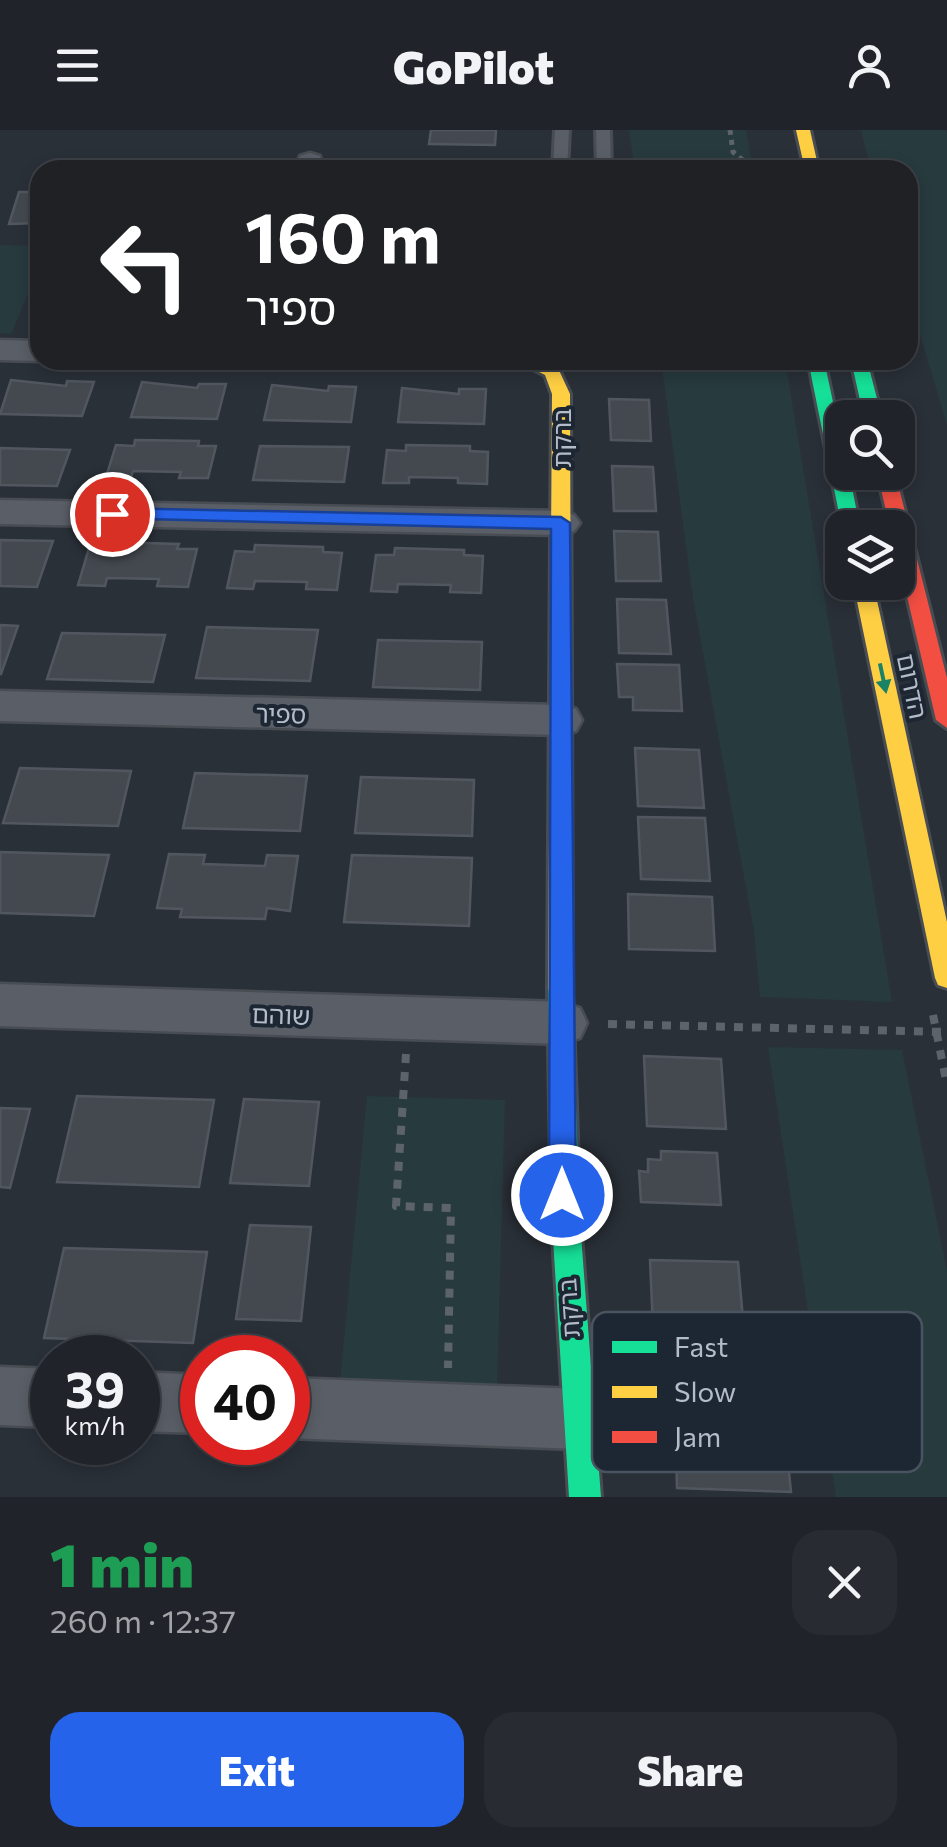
<!DOCTYPE html>
<meta charset="utf-8">
<style>
body{margin:0;font-family:Commissioner,"Noto Sans Hebrew",sans-serif;background:#282c32;color:#f1f3f6;height:100vh;display:flex;flex-direction:column;font-size:38px;white-space:nowrap}
*{box-sizing:border-box;margin:0}
p{font-size:32px;color:#a2a4a8}
.icon{flex:none;width:55px;height:55px;fill:none;stroke:currentColor;stroke-width:2;stroke-linecap:round;stroke-linejoin:round}
.map{position:relative;height:1367px;overflow:hidden}
.details{display:flex;flex-direction:column;background:#20242a;flex:1}
.details>*{flex:none}
.top-card{position:absolute;left:30px;top:30px;width:888px;height:210px;border-radius:30px;box-shadow:0 5px 15px #0003,0 0 0 2px #3d4147;background:#202124;color:#fff;overflow:hidden}
.tools{position:absolute;left:825px;top:270px;display:grid;gap:20px}
.tools a{display:grid;place-items:center;width:90px;height:90px;border-radius:20px;background:#20242a;box-shadow:0 5px 15px #0003,0 0 0 2px #3d4147;font-size:50px}
.speed{position:absolute;left:30px;top:1205px;display:flex;gap:20px;font-size:50px;font-weight:700;text-align:center}
.speed>*{display:grid;place-content:center;width:130px;height:130px;border-radius:50%;background:#20242a;box-shadow:0 5px 15px #0003,0 0 0 2px #3d4147;line-height:1}
.speed small{font-size:25px;font-weight:400}
.speed .limit{border:15px solid #d22;background:#fff;color:#111}
.pin{position:absolute;display:grid;place-items:center;width:85px;height:85px;color:#fff;margin:-42px;border:5px solid #fff;border-radius:50%;box-shadow:0 2px 10px #0007}
.me{position:absolute;width:110px;margin:-55px;rotate:0deg;stroke-linejoin:round;filter:drop-shadow(0 0 8px #0008)}
.turn{display:flex;align-items:center;gap:35px;height:210px;padding:0 50px;font-size:45px}
.turn .icon{width:130px;height:130px;stroke-width:2.5}
.turn b{display:block;font-size:70px;line-height:85px}
.round{display:grid;place-items:center;flex:none;width:105px;height:105px;border-radius:30px;background:#282c32}
.headline{display:flex;align-items:center;justify-content:space-between;height:170px;padding:0 50px}
h1{font-size:60px;font-weight:800;line-height:75px;color:#1e9e55}
.button{display:flex;gap:20px;margin-top:auto;padding:20px 50px}
.button a{flex:1;height:115px;border-radius:30px;background:#2563eb;color:#fff;font-size:40px;font-weight:800;line-height:115px;text-align:center}
.button a+a{background:#282c32;color:#f1f3f6}
header{display:flex;justify-content:space-between;align-items:center;height:130px;padding:0 50px;background:#20242a;font-size:45px;font-weight:800}
.map>svg:first-child{display:block}
.green{fill:#273a3e}
.building{fill:#444950;stroke:#52575f;stroke-width:2.5}
.lines{fill:none;stroke-linecap:round;stroke-linejoin:round}
.lane-casing{stroke:#484c53;stroke-width:6}
.street-casing{stroke:#484c53;stroke-width:5}
.fast-casing{stroke:#484c53;stroke-width:6}
.slow-casing{stroke:#484c53;stroke-width:6}
.jam-casing{stroke:#484c53;stroke-width:6}
.path-far1{stroke:#5d636a;stroke-width:5;stroke-dasharray:5 5;stroke-linecap:butt}
.path{stroke:#5d636a;stroke-width:8;stroke-dasharray:9 9;stroke-linecap:butt}
.lane{fill:#5a5e66;fill-rule:evenodd}
.street{fill:#5a5e66;fill-rule:evenodd}
.fast{fill:#16e098;fill-rule:evenodd}
.slow{fill:#ffcf43;fill-rule:evenodd}
.jam{fill:#f24e42;fill-rule:evenodd}
.oneway{fill:#1a8366}
.route{fill:#2563eb;stroke:#184099;stroke-width:2.5}
.labels{text-anchor:middle;dominant-baseline:central;stroke-width:8;stroke-linejoin:round;paint-order:stroke}
.street-label{font-size:25px;fill:#b4bcc9;stroke:#1d2633}
.key{fill:#1d2633;stroke:#4a5360;stroke-width:2.5}
.key-label{font-size:28px;fill:#b4bcc9}
</style>
<header><svg class="icon" aria-label="menu" viewBox="0 0 24 24"><path d="M4 6h16M4 12h16M4 18h16"/></svg>GoPilot<svg class="icon" aria-label="person" viewBox="0 0 24 24"><circle cx="12" cy="8" r="4"/><path d="M4 21q1-7 8-7t8 7"/></svg></header>
<div class="map">
<svg width="947" height="1367" viewBox="0 0 947 1367">
<rect width="100%" height="100%" fill="#2a3038"/>
<g class="green">
<polygon points="629,0 746,0 753,40 635,40"/>
<polygon points="861,0 946,0 947,4 947,295 908,164 908,40 871,40"/>
<polygon points="0,115 40,116 40,136 11,204 0,203"/>
<polygon points="661,230 785,230 892,872 760,867 754,801 693,468"/>
<polygon points="768,917 902,920 947,1141 947,1367 836,1367"/>
<polygon points="367,966 505,970 497,1258 340,1252"/>
</g>
<g class="building">
<polygon points="431,0 496,0 495,15 429,14"/>
<polygon points="419,34 455,34 455,39 491,40 382,40 419,39"/>
<polygon points="19,62 40,62 40,93 9,94"/>
<polygon points="11,250 66,256 67,251 94,252 82,286 0,284"/>
<polygon points="142,252 197,258 199,254 226,254 217,289 131,287"/>
<polygon points="272,255 328,261 329,256 356,257 351,292 264,290"/>
<polygon points="402,258 459,264 459,259 486,259 484,294 398,292"/>
<polygon points="609,269 649,270 651,311 611,310"/>
<polygon points="135,310 199,311 198,316 216,316 208,348 179,348 181,342 133,341 131,347 106,347 116,315 134,316"/>
<polygon points="406,315 470,316 470,321 488,322 487,354 458,353 458,348 409,347 409,353 383,353 387,320 406,321"/>
<polygon points="260,316 349,317 344,352 253,350"/>
<polygon points="0,318 70,320 57,356 0,355"/>
<polygon points="612,336 653,337 656,381 614,381"/>
<polygon points="614,401 658,402 661,451 616,451"/>
<polygon points="0,410 53,411 37,457 0,456"/>
<polygon points="111,412 179,414 177,419 197,419 188,457 157,456 159,449 107,448 105,456 78,455 89,418 108,419"/>
<polygon points="255,415 323,417 323,422 342,423 337,460 306,459 307,452 255,451 253,459 227,458 235,421 254,422"/>
<polygon points="395,418 464,420 464,425 483,426 481,463 450,462 451,455 398,454 397,462 371,461 376,425 394,425"/>
<polygon points="617,469 666,470 671,524 619,523"/>
<polygon points="0,495 18,496 1,544 0,544"/>
<polygon points="207,497 318,500 310,551 196,548"/>
<polygon points="62,503 165,505 153,552 47,549"/>
<polygon points="378,510 482,512 480,560 373,557"/>
<polygon points="617,534 679,535 682,581 633,580 633,567 619,567"/>
<polygon points="635,618 699,620 704,678 638,676"/>
<polygon points="20,638 131,641 118,696 3,693"/>
<polygon points="195,643 307,646 300,701 183,698"/>
<polygon points="361,647 474,650 472,706 355,703"/>
<polygon points="638,687 705,688 710,751 641,749"/>
<polygon points="0,722 109,725 94,786 0,783"/>
<polygon points="169,724 205,725 203,734 265,736 267,725 298,726 290,781 267,778 265,789 180,787 182,779 157,778"/>
<polygon points="352,725 472,728 469,796 344,792"/>
<polygon points="628,764 712,767 715,821 629,819"/>
<polygon points="644,926 721,929 726,999 647,996"/>
<polygon points="77,966 214,970 199,1057 57,1052"/>
<polygon points="244,969 319,972 309,1056 230,1053"/>
<polygon points="0,978 30,979 10,1058 0,1057"/>
<polygon points="661,1021 717,1023 721,1075 641,1072 639,1041 648,1042 648,1029 661,1030"/>
<polygon points="250,1095 311,1097 301,1191 236,1189"/>
<polygon points="64,1118 207,1122 193,1213 44,1208"/>
<polygon points="650,1130 738,1132 744,1201 653,1198"/>
<polygon points="683,1279 783,1282 791,1362 677,1358 676,1322 686,1322"/>
</g>
<g class="lines">
<g class="lane-casing">
<g id="lane">
<polygon points="555,0 569,0 567,40 553,40"/>
<polygon points="596,0 610,0 611,40 597,40"/>
</g>
</g>
<g class="street-casing">
<g id="street">
<polygon points="310,23 320,26 322,40 294,40 300,26"/>
<polygon points="0,210 40,211 40,230 44,230 40,231 0,230"/>
<polygon points="0,370 561,381 574,385 580,393 574,401 561,405 0,394"/>
<polygon points="0,561 561,575 576,579 582,590 576,601 561,605 0,591"/>
<polygon points="0,854 562,872 580,878 587,893 580,908 562,914 0,896"/>
<polygon points="0,1237 52,1239 52,1297 0,1295"/>
<polygon points="138,1242 202,1245 202,1303 138,1301"/>
<polygon points="288,1248 577,1259 598,1268 607,1289 598,1310 577,1319 288,1308"/>
</g>
</g>
<g class="fast-casing">
<g id="fast">
<polygon points="808,230 824,230 842,314 842,342 849,342 860,398 842,398"/>
<polygon points="851,230 867,230 882,288 864,288"/>
<polygon points="560,849 569,852 572,859 580,1092 601,1367 569,1367 552,1092 548,859 551,852"/>
</g>
</g>
<g class="slow-casing">
<g id="slow">
<polygon points="796,0 810,0 819,40 805,40"/>
<polygon points="516,230 538,230 558,238 570,264 572,859 569,866 560,869 551,866 548,859 552,264 545,245"/>
<polygon points="853,452 873,452 947,792 947,858 938,855 935,848"/>
</g>
</g>
<g class="jam-casing">
<polygon id="jam" points="877,342 895,342 947,548 947,598 936,590 898,428 898,398 890,398"/>
</g>
<polyline class="path-far1" points="730,0 733,22 755,40"/>
<g class="path">
<polyline points="933,885 947,955"/>
<polyline points="608,894 947,902"/>
<polyline points="406,924 396,1076 451,1078 448,1238"/>
</g>
<use href="#lane" class="lane"/>
<use href="#street" class="street"/>
<use href="#fast" class="fast"/>
<use href="#slow" class="slow"/>
<use href="#jam" class="jam"/>
</g>
<defs><path id="oneway-solid" d="M-6-.8H1V-3.2L6.5 0L1 3.2V.8H-6Z" transform="scale(2.5)"/></defs>
<use class="oneway" href="#oneway-solid" transform="translate(883 548) rotate(78)"/>
<polygon class="route" points="112,378 561,387 570,393 576,1065 572,1074 562,1077 553,1074 549,1065 551,399 106,388 106,380"/>
<g class="labels">
<g class="street-label">
<text transform="translate(561 308) rotate(-90)">ברקת</text>
<text transform="translate(913 556) rotate(78)">הדרום</text>
<text transform="translate(281 583) rotate(1)">ספיר</text>
<text transform="translate(281 884) rotate(2)">שוהם</text>
<text transform="translate(568 1178) rotate(-94)">ברקת</text>
</g>
</g>
<rect x="592" y="1182" width="330" height="160" rx="15" class="key"/>
<rect x="612" y="1211" width="45" height="12" fill="#16e098"/>
<rect x="612" y="1256" width="45" height="12" fill="#ffcf43"/>
<rect x="612" y="1301" width="45" height="12" fill="#f24e42"/>
<g class="key-label">
<text x="674" y="1227">Fast</text>
<text x="674" y="1272">Slow</text>
<text x="674" y="1317">Jam</text>
</g>
</svg>
<div class="tools">
<a><svg class="icon" aria-label="search" viewBox="0 0 24 24"><circle cx="10" cy="10" r="6"/><path d="M15 15l6 6"/></svg></a>
<a><svg class="icon" aria-label="layers" viewBox="0 0 24 24"><path d="M12 4l9 5-9 5-9-5zM3 14l9 5 9-5"/></svg></a>
</div>
<div class="speed"><div>39<small>km/h</small></div><div class="limit">40</div></div>
<div class="pin" style="left:112px;top:384px;background:#d93025"><svg class="icon" aria-label="arrive" viewBox="0 0 24 24"><path d="M6 21V4h12l-3 4 3 4H6"/></svg></div>
<svg class="me" style="left:562px;top:1065px" viewBox="-20 -20 40 40"><circle r="17" fill="#2563eb" stroke="#fff" stroke-width="3"/><path d="M0-11L8 9 0 5-8 9z" fill="#fff"/></svg>
<div class="top-card">
<div class="turn"><svg class="icon" aria-label="left" viewBox="0 0 24 24"><path d="M17 20v-9H6M10 6l-5 5 5 5"/></svg><div><b>160 m</b>ספיר</div></div>
</div>
</div>
<section class="details">
<div class="headline"><div><h1>1 min</h1><p>260 m · 12:37</p></div><a class="round"><svg class="icon" aria-label="close" viewBox="0 0 24 24"><path d="M6 6l12 12M18 6L6 18"/></svg></a></div>
<div class="button"><a>Exit</a><a>Share</a></div>
</section>
